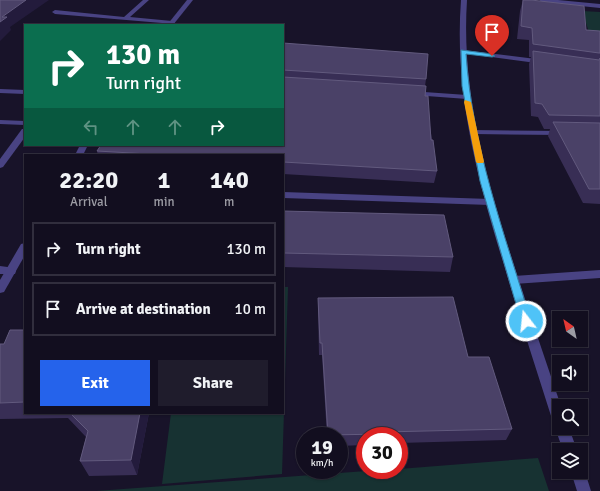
<!DOCTYPE html>
<style>
body{margin:0;font-family:Signika,sans-serif;background:#1f1c2c;color:#f1f3f6;height:100vh;display:flex;flex-direction:column;font-size:15px;white-space:nowrap}
*{box-sizing:border-box;margin:0}
p{font-size:13px;color:#9c9ca4}
.icon{flex:none;width:22px;height:22px;fill:none;stroke:currentColor;stroke-width:2;stroke-linecap:round;stroke-linejoin:round}
.map{position:relative;flex:1;overflow:hidden}
.details{position:absolute;left:24px;top:154px;width:260px;height:260px;display:flex;flex-direction:column;background:#120e1f;border-radius:0px;box-shadow:0 1px 3px #0004,0 0 0 1px #312e3d}
.details>*{flex:none}
.banner{position:absolute;left:24px;top:24px;width:260px;height:122px;border-radius:0px;box-shadow:0 1px 3px #0004,0 0 0 1px #312e3d;background:#0b6e4f;color:#fff;overflow:hidden}
.needle{width:26px;rotate:326deg}
.controls{position:absolute;left:552px;top:311px;display:grid;gap:8px}
.controls a{display:grid;place-items:center;width:36px;height:36px;border-radius:0px;background:#120e1f;box-shadow:0 1px 3px #0004,0 0 0 1px #312e3d;font-size:20px}
.speed{position:absolute;left:296px;top:427px;display:flex;gap:8px;font-size:20px;font-weight:700;text-align:center}
.speed>*{display:grid;place-content:center;width:52px;height:52px;border-radius:50%;background:#120e1f;box-shadow:0 1px 3px #0004,0 0 0 1px #312e3d;line-height:1}
.speed small{font-size:10px;font-weight:400}
.speed .limit{border:6px solid #d22;background:#fff;color:#111}
.pin{position:absolute;display:grid;place-items:center;width:34px;height:34px;color:#fff;margin:-41px -17px;border-radius:50% 50% 50% 0;rotate:-45deg;box-shadow:0 0 4px #0007}
.pin .icon{rotate:45deg}
.me{position:absolute;width:44px;margin:-22px;rotate:344deg;stroke-linejoin:round;filter:drop-shadow(0 0 3px #0008)}
.turn{display:flex;align-items:center;gap:14px;height:84px;padding:0 16px;font-size:18px}
.turn .icon{width:52px;height:52px;stroke-width:2.5}
.turn b{display:block;font-size:28px;line-height:34px}
.lanes{display:flex;align-items:center;height:38px;padding:0 16px;background:#0003;justify-content:center;gap:20px;direction:ltr}
.lanes .off{opacity:.35}
.eta{display:flex;justify-content:space-evenly;align-items:center;height:68px;text-align:center}
.eta b{font-size:24px;font-weight:700;line-height:28px}
.button{display:flex;gap:8px;margin-top:auto;padding:8px 16px}
.button a{flex:1;height:46px;border-radius:0px;background:#2563eb;color:#fff;font-size:16px;font-weight:700;line-height:46px;text-align:center}
.button a+a{background:#1f1c2c;color:#f1f3f6}
ul{padding:0;list-style:none}
li{display:flex;align-items:center;gap:12px;height:54px;margin:0 8px 6px;padding:0 8px;border:2px solid #312e3d;border-radius:0px}
li div{flex:1}
li b{display:block;font-size:15px}
li em{font-style:normal}
.map>svg:first-child{display:block}
.green{fill:#173232}
.lines{fill:none;stroke-linecap:round;stroke-linejoin:round}
.lane{fill:#494383;fill-rule:evenodd}
.street{fill:#494383;fill-rule:evenodd}
.wall{fill:#382e55}
.shaded-wall{fill:#231b3c}
.building{fill:#4a4167;stroke:#625a7e}
.route{fill:#4fc3f7;stroke:#337fa1}
.slow{fill:#f59e0b}
</style>
<div class="map">
<svg width="600" height="491" viewBox="0 0 600 491">
<rect width="100%" height="100%" fill="#181329"/>
<g class="green">
<polygon points="582,11 600,12 600,41 592,41"/>
<polygon points="283,287 288,287 282,474 162,484 171,413 283,413"/>
<polygon points="538,458 549,491 96,491 380,470 399,470 399,469"/>
</g>
<g class="lines">
<g class="lane">
<polygon points="143,0 149,0 130,17 172,21 175,23 174,24 55,14 52,12 55,10 124,17"/>
<polygon points="463,50 544,60 547,62 544,64 461,53 460,52"/>
<polygon points="0,89 25,90 25,94 0,93"/>
<polygon points="410,91 467,95 471,97 467,99 413,95 409,93"/>
<polygon points="0,120 25,121 25,125 0,124"/>
<polygon points="22,129 25,129 25,137 3,167 0,168 0,159"/>
<polygon points="471,130 562,131 566,133 562,135 474,134 471,134"/>
<polygon points="283,192 490,199 495,202 490,205 283,198"/>
<polygon points="0,266 15,268 16,271 15,274 0,274"/>
<polygon points="600,270 600,278 514,284 510,283 509,280 510,277 514,276"/>
</g>
<g class="street">
<polygon points="187,0 193,0 173,25 167,25"/>
<path d="M 461,0 L 467,0 C 461,92 486,178 514,265 C 529,312 545,359 561,406 L 559,406 L 559,428 L 569,428 L 577,450 L 563,450 L 555,428 L 557,424 L 554,423 L 552,419 C 536,368 519,317 504,265 C 477,178 454,92 461,0 Z"/>
<polygon points="539,0 558,0 600,4 600,8 542,2"/>
<polygon points="80,145 88,145 83,155 75,155"/>
<polygon points="25,243 25,255 4,292 0,293 0,280 21,244"/>
<polygon points="581,466 585,472 591,491 577,491 571,472 581,472"/>
</g>
</g>
<g class="wall">
<polygon points="523,0 586,30 600,31 600,204 583,203 548,136 550,129 544,129 538,117 531,116 529,64 531,57 529,57 529,40 517,39 520,11"/>
<polygon points="283,43 426,79 425,86 425,96 437,171 434,183 283,174 283,155 98,155 97,151 283,145"/>
<polygon points="283,211 453,257 450,272 283,267"/>
<polygon points="318,298 468,357 512,429 506,440 399,443 399,436 365,436 365,445 339,446 339,436 327,436 322,355 319,355 318,310"/>
<polygon points="25,330 25,413 149,413 137,475 89,476 80,461 86,437 68,418 0,419 0,344 4,344"/>
</g>
<g class="shaded-wall">
<polygon points="26,0 49,0 10,27 11,30 0,41 0,22 2,17"/>
<polygon points="140,413 149,413 137,475 131,460"/>
</g>
<g class="building">
<polygon points="0,0 26,0 2,17 7,17 0,22"/>
<polygon points="523,0 531,0 584,6 586,30 600,31 600,53 599,53 533,44 532,28 521,26"/>
<polygon points="283,43 428,54 426,79 283,70"/>
<polygon points="533,51 599,60 600,58 600,116 549,115 542,104 535,103"/>
<polygon points="283,77 426,86 425,96 428,96 431,140 433,140 437,171 283,162 283,155 166,155 97,151 101,145 283,145"/>
<polygon points="553,122 600,123 600,189 589,189"/>
<polygon points="283,211 444,215 453,257 283,253"/>
<polygon points="453,297 468,357 489,357 512,429 383,432 383,434 328,435 322,343 320,343 318,298"/>
<polygon points="10,330 25,330 25,402 0,403 0,344 4,344"/>
<polygon points="70,413 140,413 131,460 80,461 88,431"/>
</g>
<path class="route" d="M 461,50 L 492,54 L 495,56 L 492,57 L 466,54 C 472,146 504,233 531,321 L 529,324 L 522,324 L 521,321 L 480,181 L 462,86 Z"/>
<polygon class="slow" points="465,100 471,102 484,162 483,163 477,163 476,162 464,102"/>
</svg>
<div class="controls">
<a><svg class="needle" viewBox="-14 -14 28 28"><path d="M0-13l5 13h-10z" fill="#e53935"/><path d="M0 13l5-13h-10z" fill="#9c9ca4"/></svg></a>
<a><svg class="icon" aria-label="sound" viewBox="0 0 24 24"><path d="M4 9h4l5-4v14l-5-4H4zM17 9q2 3 0 6"/></svg></a>
<a><svg class="icon" aria-label="search" viewBox="0 0 24 24"><circle cx="10" cy="10" r="6"/><path d="M15 15l6 6"/></svg></a>
<a><svg class="icon" aria-label="layers" viewBox="0 0 24 24"><path d="M12 4l9 5-9 5-9-5zM3 14l9 5 9-5"/></svg></a>
</div>
<div class="speed"><div>19<small>km/h</small></div><div class="limit">30</div></div>
<div class="pin" style="left:492px;top:56px;background:#d93025"><svg class="icon" aria-label="arrive" viewBox="0 0 24 24"><path d="M6 21V4h12l-3 4 3 4H6"/></svg></div>
<svg class="me" style="left:526px;top:321px" viewBox="-20 -20 40 40"><circle r="17" fill="#4fc3f7" stroke="#fff" stroke-width="3"/><path d="M0-11L8 9 0 5-8 9z" fill="#fff"/></svg>
<div class="banner">
<div class="turn"><svg class="icon" aria-label="right" viewBox="0 0 24 24"><path d="M7 20v-9h11M14 6l5 5-5 5"/></svg><div><b>130 m</b>Turn right</div></div>
<div class="lanes"><svg class="icon off" aria-label="left" viewBox="0 0 24 24"><path d="M17 20v-9H6M10 6l-5 5 5 5"/></svg><svg class="icon off" aria-label="ahead" viewBox="0 0 24 24"><path d="M12 20V5M6 11l6-6 6 6"/></svg><svg class="icon off" aria-label="ahead" viewBox="0 0 24 24"><path d="M12 20V5M6 11l6-6 6 6"/></svg><svg class="icon" aria-label="right" viewBox="0 0 24 24"><path d="M7 20v-9h11M14 6l5 5-5 5"/></svg></div>
</div>
<section class="details">
<div class="eta">
<div><b>22:20</b><p>Arrival</p></div>
<div><b>1</b><p>min</p></div>
<div><b>140</b><p>m</p></div>
</div>
<ul>
<li><svg class="icon" aria-label="right" viewBox="0 0 24 24"><path d="M7 20v-9h11M14 6l5 5-5 5"/></svg><div><b>Turn right</b></div><em>130 m</em></li>
<li><svg class="icon" aria-label="arrive" viewBox="0 0 24 24"><path d="M6 21V4h12l-3 4 3 4H6"/></svg><div><b>Arrive at destination</b></div><em>10 m</em></li>
</ul>
<div class="button"><a>Exit</a><a>Share</a></div>
</section>
</div>
